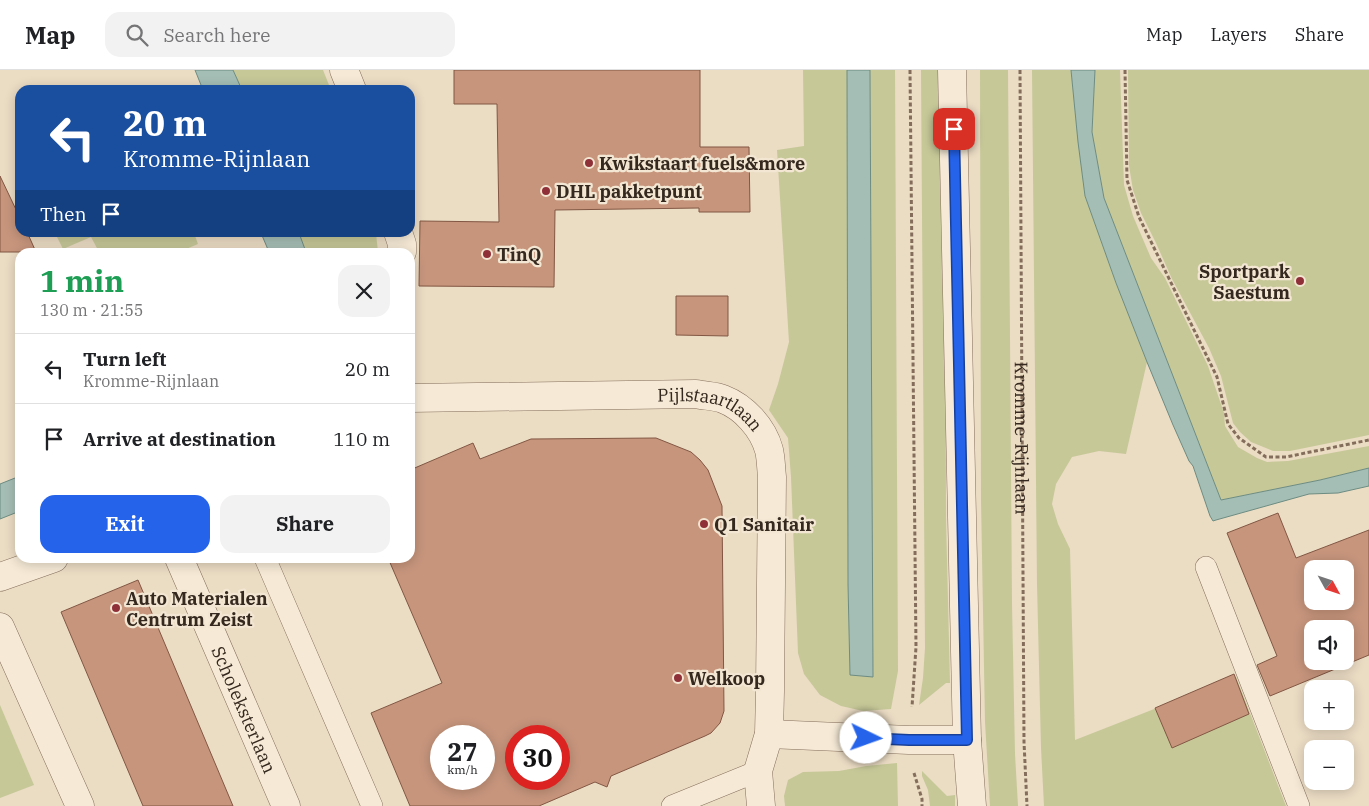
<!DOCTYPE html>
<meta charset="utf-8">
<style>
body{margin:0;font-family:"IBM Plex Serif",serif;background:#f2f2f2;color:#202124;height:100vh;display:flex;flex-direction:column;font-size:19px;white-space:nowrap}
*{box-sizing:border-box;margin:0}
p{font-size:16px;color:#757577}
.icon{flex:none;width:28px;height:28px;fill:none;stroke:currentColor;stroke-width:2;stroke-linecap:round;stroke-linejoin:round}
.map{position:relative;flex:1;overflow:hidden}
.sheet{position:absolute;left:15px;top:178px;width:400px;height:315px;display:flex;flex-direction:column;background:#fff;border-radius:15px;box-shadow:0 2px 12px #0003}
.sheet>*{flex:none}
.banner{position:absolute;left:15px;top:15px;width:400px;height:152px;border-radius:15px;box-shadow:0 2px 12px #0003;background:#1a4fa0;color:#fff;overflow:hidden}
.needle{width:32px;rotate:130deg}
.tools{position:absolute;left:1304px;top:490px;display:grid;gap:10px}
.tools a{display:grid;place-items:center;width:50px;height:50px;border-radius:10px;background:#fff;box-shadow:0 2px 12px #0003;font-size:25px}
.speed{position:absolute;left:430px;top:655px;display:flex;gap:10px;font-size:25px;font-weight:700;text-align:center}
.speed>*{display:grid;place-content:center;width:65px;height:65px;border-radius:50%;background:#fff;box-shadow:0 2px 12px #0003;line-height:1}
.speed small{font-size:12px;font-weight:400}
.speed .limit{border:8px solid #d22;background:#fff;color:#111}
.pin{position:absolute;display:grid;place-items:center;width:42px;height:42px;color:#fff;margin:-21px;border-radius:10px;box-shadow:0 2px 8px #0006}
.me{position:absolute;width:55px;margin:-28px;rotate:93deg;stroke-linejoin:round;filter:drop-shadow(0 0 4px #0008)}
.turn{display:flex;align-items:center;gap:18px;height:105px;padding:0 25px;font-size:22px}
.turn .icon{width:65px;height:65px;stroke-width:2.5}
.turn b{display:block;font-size:35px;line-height:42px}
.then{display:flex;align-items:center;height:48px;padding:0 25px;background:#0003;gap:10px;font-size:19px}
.round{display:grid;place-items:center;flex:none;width:52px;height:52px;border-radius:15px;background:#f2f2f2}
.overview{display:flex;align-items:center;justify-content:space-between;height:85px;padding:0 25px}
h1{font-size:30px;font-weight:700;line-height:38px;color:#1e9e55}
.action{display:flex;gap:10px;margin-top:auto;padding:10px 25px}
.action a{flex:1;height:58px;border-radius:15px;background:#2563eb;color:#fff;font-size:20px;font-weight:700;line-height:58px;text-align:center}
.action a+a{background:#f2f2f2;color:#202124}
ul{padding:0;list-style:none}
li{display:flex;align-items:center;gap:15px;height:70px;padding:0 25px;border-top:1px solid #e0e0e0}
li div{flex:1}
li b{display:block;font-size:19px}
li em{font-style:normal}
header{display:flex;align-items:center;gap:30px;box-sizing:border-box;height:70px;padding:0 25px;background:#fff;border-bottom:1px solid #e0e0e0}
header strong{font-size:24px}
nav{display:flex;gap:28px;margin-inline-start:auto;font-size:18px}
.search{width:350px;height:45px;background:#f2f2f2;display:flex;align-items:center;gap:12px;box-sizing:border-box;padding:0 18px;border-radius:15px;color:#757577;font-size:19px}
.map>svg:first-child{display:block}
.green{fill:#c6c898}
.water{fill:#a5beb5;stroke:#6d8c82}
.building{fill:#c7957c;stroke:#825743;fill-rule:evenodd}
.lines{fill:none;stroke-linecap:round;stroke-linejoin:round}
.service-casing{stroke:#846e5b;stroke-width:22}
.minor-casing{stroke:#846e5b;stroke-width:29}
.tertiary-casing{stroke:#846e5b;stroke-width:29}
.path{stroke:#846e5b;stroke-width:3;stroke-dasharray:4 2.5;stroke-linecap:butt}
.service{stroke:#f6ead6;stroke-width:21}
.minor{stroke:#f6ead6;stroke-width:28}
.tertiary{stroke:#f6ead6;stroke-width:28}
.route-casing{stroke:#184099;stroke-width:12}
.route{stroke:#2563eb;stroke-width:9}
.poi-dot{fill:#8f2f38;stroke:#f3e7d3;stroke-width:2}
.labels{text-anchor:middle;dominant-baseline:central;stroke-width:4.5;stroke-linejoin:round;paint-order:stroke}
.poi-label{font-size:18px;font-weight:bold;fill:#35281e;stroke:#f3e7d3;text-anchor:start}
.street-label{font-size:18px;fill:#35281e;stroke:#f3e7d3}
</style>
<header>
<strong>Map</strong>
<div class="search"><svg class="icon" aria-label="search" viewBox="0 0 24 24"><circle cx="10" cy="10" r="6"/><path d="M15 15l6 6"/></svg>Search here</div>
<nav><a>Map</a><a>Layers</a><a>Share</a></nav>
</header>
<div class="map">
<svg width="1369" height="736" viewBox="0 0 1369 736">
<rect width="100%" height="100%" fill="#ebdcc4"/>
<g class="green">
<polygon points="233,0 323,0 331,20 242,20"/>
<polygon points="803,0 847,0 848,514 850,604 873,606 870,0 895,0 898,601 891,639 863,641 841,636 820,625 804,604 798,583 791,407 788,368 769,340 778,314 789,272 777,80 804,76"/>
<polygon points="921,0 945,0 946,448 950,613 946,613 919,635 923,608 925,578"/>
<polygon points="980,0 1008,0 1012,534 1015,684 1018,736 990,736 985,652 981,430"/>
<polygon points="1032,0 1071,0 1085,126 1116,213 1147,292 1126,384 1099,381 1072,387 1056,414 1052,434 1058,454 1070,479 1075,670 1236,607 1286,736 1044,736 1041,678 1037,514"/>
<polygon points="1095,0 1120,0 1124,115 1133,146 1151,188 1165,208 1208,296 1224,343 1225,356 1238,377 1257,388 1267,392 1288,391 1369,376 1369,398 1320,410 1221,430 1104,128 1092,62"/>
<polygon points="1128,0 1369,0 1369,365 1290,381 1273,381 1251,372 1240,362 1233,353 1221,306 1209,278 1172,209 1156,173 1141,143 1133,120 1129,96"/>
<polygon points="55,163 194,163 198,174 179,182 99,182 91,167 63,179"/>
<polygon points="299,163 376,163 378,182 306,182"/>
<polygon points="0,635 34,715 0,728"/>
<polygon points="897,693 898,736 785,736 784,726 788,710 803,702 839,701 866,696"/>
<polygon points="922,701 947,726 955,725 955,736 930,736 928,720 922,706"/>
</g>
<g class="water">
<polygon points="195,0 233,0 242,20 203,20"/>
<polygon points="847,0 870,0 873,607 850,605 848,514"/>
<polygon points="1071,0 1095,0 1092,62 1104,128 1221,430 1320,410 1369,398 1369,416 1338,423 1309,424 1216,450 1213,451 1210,446 1193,396 1189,391 1173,355 1147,292 1116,213 1085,126 1078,72"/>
<polygon points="261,163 299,163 306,182 269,182"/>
<polygon points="20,406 20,441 0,449 0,414"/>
</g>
<g class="building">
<polygon points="454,0 700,0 700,77 749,77 750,142 699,142 699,138 555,140 554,217 419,216 420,151 499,152 497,34 454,34"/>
<polygon points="0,106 20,148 20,162 27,162 36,182 0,182"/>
<polygon points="676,226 728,226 728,266 676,265"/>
<path d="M 656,368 L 691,382 L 700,390 L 708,400 L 722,436 L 724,641 L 720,653 L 711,663 L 705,666 L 611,706 L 607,717 L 595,712 L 539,736 L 410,736 L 371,643 L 442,613 L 388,488 L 410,488 L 410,400 L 473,373 L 480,389 L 531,369 ZM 441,666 L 484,666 L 484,709 L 441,709 ZM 516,666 L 559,666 L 559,709 L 516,709 Z"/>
<path d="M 1278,443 L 1296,488 L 1369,460 L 1369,585 L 1270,626 L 1257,595 L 1277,586 L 1227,463 ZM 1312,499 L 1345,499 L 1345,531 L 1312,531 ZM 1312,559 L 1345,559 L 1345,591 L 1312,591 Z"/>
<polygon points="138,510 233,736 143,736 99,632 61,542"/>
<polygon points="1234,604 1249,644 1172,678 1155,638"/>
</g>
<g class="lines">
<g class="service-casing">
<g id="service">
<polyline points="265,488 372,736"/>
<polyline points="1206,497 1299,736"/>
<polyline points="672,736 758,701"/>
</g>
</g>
<g class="minor-casing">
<g id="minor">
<polyline points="344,0 352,20"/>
<polyline points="398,162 402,174 402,182"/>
<path id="s2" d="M 410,328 L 696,324 C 705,326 715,326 723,329 C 744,337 763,358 769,380 C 771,388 771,398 772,407 L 770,621 L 769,664 L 758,701 L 761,736"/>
<path id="s3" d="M 179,488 L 286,736"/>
<polyline points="0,507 54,488"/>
<polyline points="0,557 80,736"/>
<polyline points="769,664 909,670 967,670"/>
</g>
</g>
<g class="tertiary-casing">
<polyline id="tertiary" points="952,0 967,670 972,736"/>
</g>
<g class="path">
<polyline points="910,0 916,577 912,637"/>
<path id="s1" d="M 1020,0 L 1024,672 L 1027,736"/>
<polyline points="1125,0 1127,110 1139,147 1217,307 1228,354 1239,368 1266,387 1286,387 1369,370"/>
<polyline points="914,703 922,729 922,736"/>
</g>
<use href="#service" class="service"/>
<use href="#minor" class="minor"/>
<use href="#tertiary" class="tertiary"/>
</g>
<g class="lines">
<g class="route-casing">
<polyline id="route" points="866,668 909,670 967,670 954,59"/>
</g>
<use href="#route" class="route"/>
</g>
<g class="poi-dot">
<circle cx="589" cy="93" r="5"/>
<circle cx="546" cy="121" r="5"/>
<circle cx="487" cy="184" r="5"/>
<circle cx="1300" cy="211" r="5"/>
<circle cx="704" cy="454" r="5"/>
<circle cx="116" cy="538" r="5"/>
<circle cx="678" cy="608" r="5"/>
</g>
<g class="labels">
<g class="poi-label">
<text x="599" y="93">Kwikstaart fuels&amp;more</text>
<text x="556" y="121">DHL pakketpunt</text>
<text x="497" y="184">TinQ</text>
<text x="1290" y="201" text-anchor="end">Sportpark<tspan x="1290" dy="21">Saestum</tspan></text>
<text x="714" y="454">Q1 Sanitair</text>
<text x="126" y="528">Auto Materialen<tspan x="126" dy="21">Centrum Zeist</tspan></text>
<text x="688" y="608">Welkoop</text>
</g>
<g class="street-label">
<text stroke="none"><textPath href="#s2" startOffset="304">Pijlstaartlaan</textPath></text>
<text stroke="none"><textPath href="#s1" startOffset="368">Kromme-Rijnlaan</textPath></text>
<text stroke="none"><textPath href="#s3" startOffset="165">Scholeksterlaan</textPath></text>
</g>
</g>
</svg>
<div class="tools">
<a><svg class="needle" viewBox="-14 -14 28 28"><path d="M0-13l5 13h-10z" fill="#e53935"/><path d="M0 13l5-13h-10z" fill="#757577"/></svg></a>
<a><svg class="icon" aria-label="sound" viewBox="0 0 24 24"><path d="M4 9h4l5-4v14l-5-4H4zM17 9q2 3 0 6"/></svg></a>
<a>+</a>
<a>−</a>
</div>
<div class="speed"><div>27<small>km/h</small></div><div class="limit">30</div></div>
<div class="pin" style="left:954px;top:59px;background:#d93025"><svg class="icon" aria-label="arrive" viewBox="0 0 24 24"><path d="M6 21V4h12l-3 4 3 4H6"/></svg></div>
<svg class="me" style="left:866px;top:668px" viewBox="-20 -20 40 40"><circle r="19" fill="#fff"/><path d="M0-13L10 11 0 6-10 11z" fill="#2563eb"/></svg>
<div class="banner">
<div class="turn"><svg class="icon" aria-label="left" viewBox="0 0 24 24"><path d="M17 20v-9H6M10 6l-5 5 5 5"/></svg><div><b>20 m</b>Kromme-Rijnlaan</div></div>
<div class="then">Then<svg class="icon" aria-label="arrive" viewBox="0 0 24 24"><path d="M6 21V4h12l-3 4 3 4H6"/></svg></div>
</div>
<section class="sheet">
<div class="overview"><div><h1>1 min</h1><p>130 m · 21:55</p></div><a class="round"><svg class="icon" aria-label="close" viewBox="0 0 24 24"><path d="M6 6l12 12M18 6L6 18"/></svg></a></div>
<ul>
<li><svg class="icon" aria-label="left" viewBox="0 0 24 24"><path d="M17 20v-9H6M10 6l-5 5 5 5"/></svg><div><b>Turn left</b><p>Kromme-Rijnlaan</p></div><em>20 m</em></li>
<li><svg class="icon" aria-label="arrive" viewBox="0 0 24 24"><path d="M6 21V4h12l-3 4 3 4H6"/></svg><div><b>Arrive at destination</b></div><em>110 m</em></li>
</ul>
<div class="action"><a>Exit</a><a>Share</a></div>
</section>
</div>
